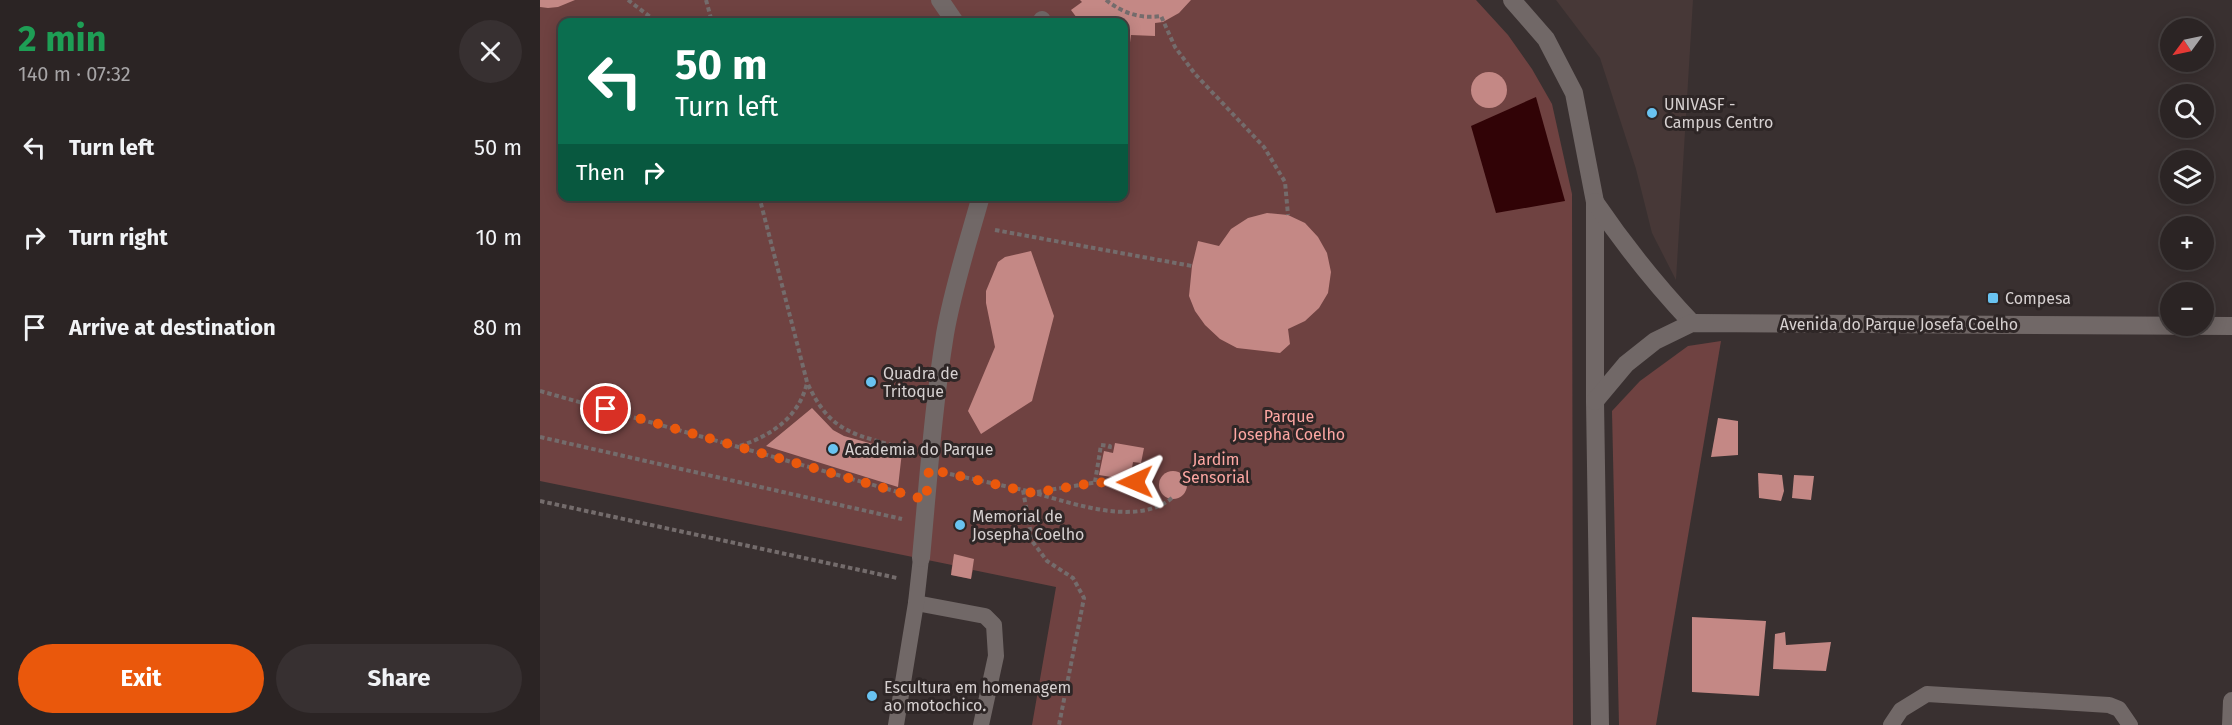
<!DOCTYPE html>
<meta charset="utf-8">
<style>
body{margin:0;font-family:"Fira Sans",sans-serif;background:#373031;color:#f1f3f6;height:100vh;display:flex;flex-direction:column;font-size:22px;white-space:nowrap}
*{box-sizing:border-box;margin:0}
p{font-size:20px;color:#a6a4a6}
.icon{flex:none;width:33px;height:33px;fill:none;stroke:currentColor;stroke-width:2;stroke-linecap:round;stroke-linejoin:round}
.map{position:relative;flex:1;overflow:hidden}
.sheet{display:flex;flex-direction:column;background:#2b2424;width:540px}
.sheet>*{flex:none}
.top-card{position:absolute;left:18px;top:18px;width:570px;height:183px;border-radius:12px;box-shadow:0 3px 15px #0003,0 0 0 2px #474141;background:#0b6e4f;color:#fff;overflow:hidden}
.needle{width:39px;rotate:237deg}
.buttons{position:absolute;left:1620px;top:18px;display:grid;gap:12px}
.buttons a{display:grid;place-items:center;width:54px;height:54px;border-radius:50%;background:#2b2424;box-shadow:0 3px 15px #0003,0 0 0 2px #474141;font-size:30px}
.pin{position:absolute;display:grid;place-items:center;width:51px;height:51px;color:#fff;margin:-26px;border:3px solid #fff;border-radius:50%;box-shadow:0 2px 6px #0007}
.me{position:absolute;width:66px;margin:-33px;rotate:269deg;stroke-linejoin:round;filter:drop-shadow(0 0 4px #0008)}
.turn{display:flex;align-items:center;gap:21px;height:126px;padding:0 18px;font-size:27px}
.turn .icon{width:78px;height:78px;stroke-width:2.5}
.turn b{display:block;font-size:42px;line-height:51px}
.then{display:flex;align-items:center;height:57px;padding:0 18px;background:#0003;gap:12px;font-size:22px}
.round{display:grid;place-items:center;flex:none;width:63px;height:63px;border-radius:32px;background:#373031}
.summary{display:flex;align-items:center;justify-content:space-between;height:102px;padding:0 18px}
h1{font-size:36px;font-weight:700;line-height:45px;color:#1e9e55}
.primary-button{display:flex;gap:12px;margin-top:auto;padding:12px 18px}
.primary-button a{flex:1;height:69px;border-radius:36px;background:#ea580c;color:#fff;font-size:24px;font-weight:700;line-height:69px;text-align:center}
.primary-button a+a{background:#373031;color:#f1f3f6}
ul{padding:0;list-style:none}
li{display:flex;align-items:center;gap:18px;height:90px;padding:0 18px}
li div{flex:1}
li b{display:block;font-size:22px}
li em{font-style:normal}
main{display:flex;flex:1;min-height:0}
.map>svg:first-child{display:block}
.built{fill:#473837}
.green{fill:#6f4241;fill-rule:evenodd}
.water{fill:#310306}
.building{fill:#c48885}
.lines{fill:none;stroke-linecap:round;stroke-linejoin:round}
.path{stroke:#746c6c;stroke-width:4;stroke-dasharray:4.5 3;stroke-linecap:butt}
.lane{stroke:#716867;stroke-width:16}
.street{stroke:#716867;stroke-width:18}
.secondary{stroke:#716867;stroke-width:18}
.route{stroke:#ea580c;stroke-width:10;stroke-dasharray:0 18}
.poi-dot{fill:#69c3f1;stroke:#2e2626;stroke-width:2}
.labels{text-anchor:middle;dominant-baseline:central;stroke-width:6;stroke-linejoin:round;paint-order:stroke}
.poi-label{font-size:16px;fill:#d7d1d1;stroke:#2e2626;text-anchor:start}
.street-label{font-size:16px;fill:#d7d1d1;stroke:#2e2626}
.park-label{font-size:16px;fill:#fea7a3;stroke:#2e2626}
</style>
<main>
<section class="sheet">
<div class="summary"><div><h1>2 min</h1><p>140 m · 07:32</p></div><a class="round"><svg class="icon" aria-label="close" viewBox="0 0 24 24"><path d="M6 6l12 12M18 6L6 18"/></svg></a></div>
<ul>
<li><svg class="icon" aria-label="left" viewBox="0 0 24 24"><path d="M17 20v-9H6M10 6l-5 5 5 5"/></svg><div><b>Turn left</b></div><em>50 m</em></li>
<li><svg class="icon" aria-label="right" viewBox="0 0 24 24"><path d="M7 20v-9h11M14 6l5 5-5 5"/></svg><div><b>Turn right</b></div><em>10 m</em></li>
<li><svg class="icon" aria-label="arrive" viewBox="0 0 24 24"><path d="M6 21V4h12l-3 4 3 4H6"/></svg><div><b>Arrive at destination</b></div><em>80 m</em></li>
</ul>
<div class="primary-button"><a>Exit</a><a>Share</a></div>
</section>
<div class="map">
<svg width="1692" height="725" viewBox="0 0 1692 725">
<rect width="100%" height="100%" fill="#393030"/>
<polygon class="built" points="1016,0 1153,0 1136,280 1112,233 1096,169 1060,58"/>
<g class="green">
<path d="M 0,0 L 936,0 L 968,35 L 992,69 L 1012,104 L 1032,194 L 1033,725 L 492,725 L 516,587 L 433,570 L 431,579 L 411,575 L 412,565 L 0,481 ZM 22,22 L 584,22 L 584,196 L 22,196 Z"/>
<polygon points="1181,341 1116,725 1079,725 1072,411 1100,381 1148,346"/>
</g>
<polygon class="water" points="996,97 1025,201 956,213 931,126"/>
<g class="building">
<polygon points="0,0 35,0 18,7 8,8 0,7"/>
<polygon points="540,0 651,0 639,13 623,22 615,23 615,36 591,35 589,50 584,49 584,22 540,22 531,10 542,2"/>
<circle cx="949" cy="90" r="18"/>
<polygon points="727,213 748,215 765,223 778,237 787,253 791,272 788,293 779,308 765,321 748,329 750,344 740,353 697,348 680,339 665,325 655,311 649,296 652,266 658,241 679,246 691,229 708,218"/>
<polygon points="491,251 514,316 492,401 441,434 428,411 455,347 446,303 446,291 458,262 465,257"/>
<polygon points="272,408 293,430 304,436 362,452 358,487 226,446"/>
<polygon points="1178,418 1198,421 1198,455 1171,457"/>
<polygon points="575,443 604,448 601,463 593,462 590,480 559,475 564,451 573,453"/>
<circle cx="633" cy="485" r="14"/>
<polygon points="1218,473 1242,475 1244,491 1241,501 1219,498"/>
<polygon points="1254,475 1274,476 1271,500 1252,498"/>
<polygon points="414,554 434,559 431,579 411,575"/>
<polygon points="1152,617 1226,621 1219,696 1152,692"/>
<polygon points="1245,632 1246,645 1291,642 1286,671 1233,669 1235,634"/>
</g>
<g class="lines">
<g class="path">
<polyline points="88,0 117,22"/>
<polyline points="166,0 172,22"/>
<path d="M 566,0 C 583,13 599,19 621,16 L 635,47 L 655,74 L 724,147 L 745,182 L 748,215"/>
<path d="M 219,196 L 267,382 C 291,436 317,434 369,450"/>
<polyline points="455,230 652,266"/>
<polyline points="0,391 365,494"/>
<polyline points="0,437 362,519"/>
<path d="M 200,446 C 232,435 259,417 267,383"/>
<polyline points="410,474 483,490 492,541 507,561 533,578 544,598 519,725"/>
<polyline points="555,482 561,445 570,446 569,452"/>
<path d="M 483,490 C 525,500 594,529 632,498"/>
<polyline points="497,492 558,482 582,486 595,482 598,463"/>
<polyline points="0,501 357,578"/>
</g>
<g class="lane">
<polyline points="376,603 445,616 454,625 456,656 441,725"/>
<polyline points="356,725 376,603 381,558"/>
<polyline points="1351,725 1361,710 1387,694 1569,705 1579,709 1590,725"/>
</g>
<g class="street">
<polyline points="400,0 415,22"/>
<polyline points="501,22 502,20"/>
<path d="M 381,558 C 388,484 393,408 405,334 C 413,288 428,242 441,196"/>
</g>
<g class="secondary">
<polyline points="972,0 1006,39 1034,93 1055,202 1055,401 1060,725"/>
<path d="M 1055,202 C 1085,246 1116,285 1152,323"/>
<polyline points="1055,401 1086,364 1115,341 1152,323 1692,326"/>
<polyline points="1691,725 1692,701"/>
</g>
</g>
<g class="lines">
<polyline class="route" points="66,409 386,500 389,469 493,493 558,482 582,486 595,482"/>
</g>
<g class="poi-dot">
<circle cx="1112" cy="113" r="6"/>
<rect x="1447" y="292" width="12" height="12" rx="3"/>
<circle cx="331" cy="382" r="6"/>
<circle cx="293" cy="449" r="6"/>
<circle cx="420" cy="525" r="6"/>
<circle cx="332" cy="696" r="6"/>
</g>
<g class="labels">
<g class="poi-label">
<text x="1124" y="104">UNIVASF -<tspan x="1124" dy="18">Campus Centro</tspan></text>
<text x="1465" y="298">Compesa</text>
<text x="343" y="373">Quadra de<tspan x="343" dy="18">Tritoque</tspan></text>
<text x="305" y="449">Academia do Parque</text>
<text x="432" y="516">Memorial de<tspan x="432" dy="18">Josepha Coelho</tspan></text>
<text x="344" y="687">Escultura em homenagem<tspan x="344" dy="18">ao motochico.</tspan></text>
</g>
<g class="street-label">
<text x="1359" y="324">Avenida do Parque Josefa Coelho</text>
</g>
<g class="park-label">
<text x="749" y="416">Parque<tspan x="749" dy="18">Josepha Coelho</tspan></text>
<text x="676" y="459">Jardim<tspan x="676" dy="18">Sensorial</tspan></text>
</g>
</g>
</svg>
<div class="buttons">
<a><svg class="needle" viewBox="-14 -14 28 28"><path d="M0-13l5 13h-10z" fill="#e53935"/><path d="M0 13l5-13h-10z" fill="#a6a4a6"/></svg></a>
<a><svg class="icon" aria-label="search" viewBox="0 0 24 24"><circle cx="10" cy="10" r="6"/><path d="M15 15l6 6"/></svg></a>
<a><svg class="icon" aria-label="layers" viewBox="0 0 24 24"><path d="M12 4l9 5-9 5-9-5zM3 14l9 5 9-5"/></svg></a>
<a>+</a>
<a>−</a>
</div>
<div class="pin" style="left:66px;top:409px;background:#d93025"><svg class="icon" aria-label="arrive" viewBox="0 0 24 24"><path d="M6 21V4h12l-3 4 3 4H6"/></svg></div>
<svg class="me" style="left:595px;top:482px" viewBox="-20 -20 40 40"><path d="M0-17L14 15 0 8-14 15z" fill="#ea580c" stroke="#fff" stroke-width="4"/></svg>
<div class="top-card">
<div class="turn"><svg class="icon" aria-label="left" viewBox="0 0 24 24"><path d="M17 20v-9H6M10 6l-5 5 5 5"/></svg><div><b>50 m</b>Turn left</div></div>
<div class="then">Then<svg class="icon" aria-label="right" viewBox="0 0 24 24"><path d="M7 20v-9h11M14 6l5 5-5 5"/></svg></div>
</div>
</div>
</main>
